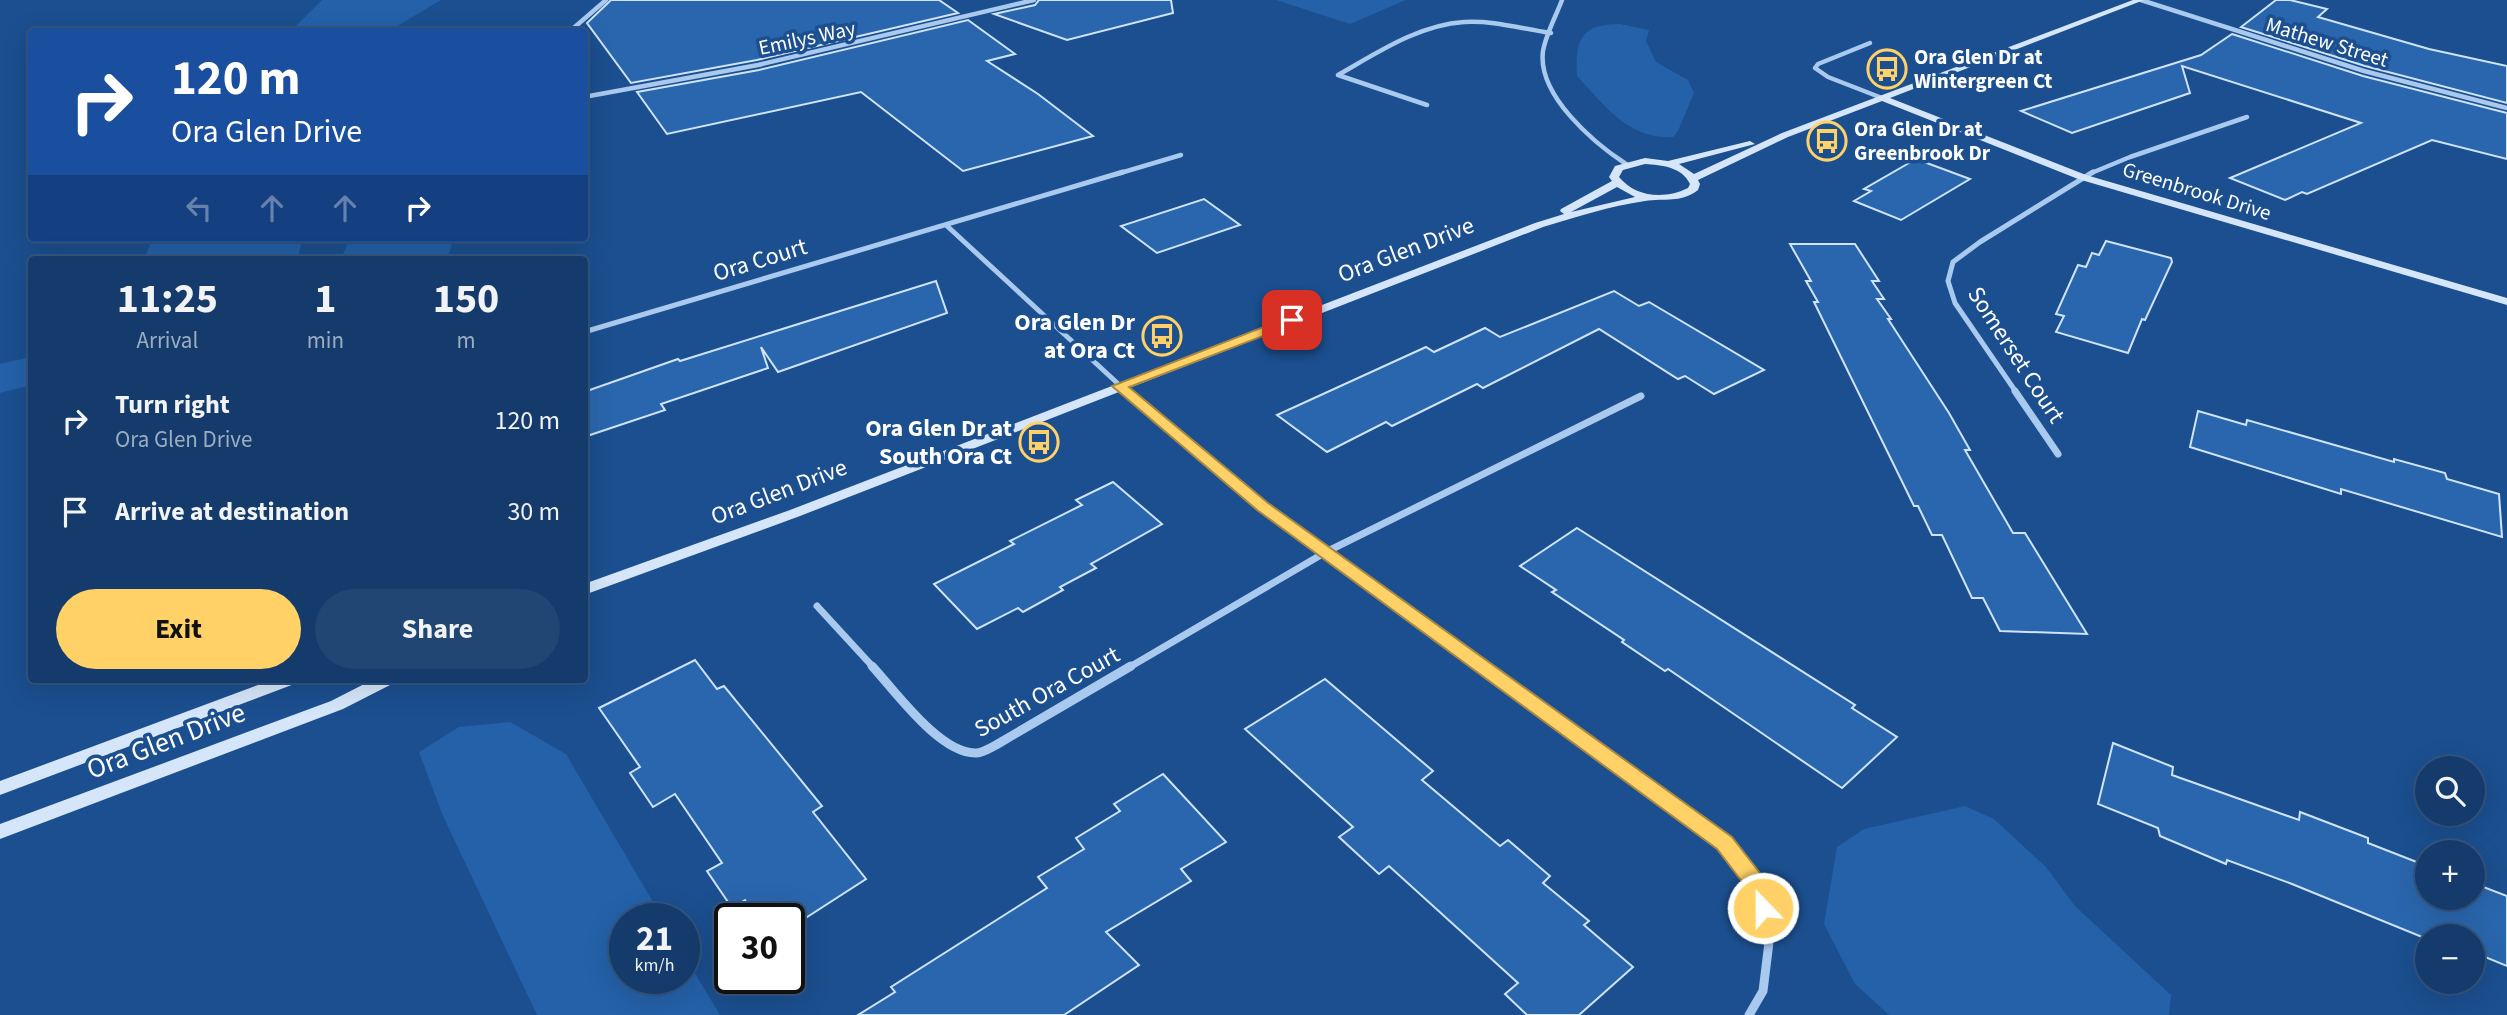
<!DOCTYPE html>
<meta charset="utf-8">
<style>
body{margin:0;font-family:"Source Sans 3",sans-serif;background:#214673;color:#f1f3f6;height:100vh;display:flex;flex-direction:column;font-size:26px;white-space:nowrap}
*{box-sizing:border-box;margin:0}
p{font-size:23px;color:#9dadc1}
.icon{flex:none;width:38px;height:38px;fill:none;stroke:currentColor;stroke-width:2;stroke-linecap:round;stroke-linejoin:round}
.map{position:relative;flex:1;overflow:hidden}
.drawer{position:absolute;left:28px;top:256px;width:560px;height:427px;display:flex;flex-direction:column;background:#143b6b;border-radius:7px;box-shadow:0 7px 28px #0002,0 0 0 2px #33557e}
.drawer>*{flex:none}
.banner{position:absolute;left:28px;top:28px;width:560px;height:214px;border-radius:7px;box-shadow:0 7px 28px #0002,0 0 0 2px #33557e;background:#1a4fa0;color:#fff;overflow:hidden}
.buttons{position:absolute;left:2415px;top:756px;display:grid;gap:14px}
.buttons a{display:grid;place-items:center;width:70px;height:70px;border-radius:50%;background:#143b6b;box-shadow:0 7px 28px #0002,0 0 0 2px #33557e;font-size:35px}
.speed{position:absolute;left:609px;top:903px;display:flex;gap:14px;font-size:35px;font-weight:700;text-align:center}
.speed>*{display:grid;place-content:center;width:91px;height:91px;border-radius:50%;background:#143b6b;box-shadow:0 7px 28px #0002,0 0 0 2px #33557e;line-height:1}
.speed small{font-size:18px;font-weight:400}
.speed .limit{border:4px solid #111;border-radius:10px;background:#fff;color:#111}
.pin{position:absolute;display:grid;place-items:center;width:60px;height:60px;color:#fff;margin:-30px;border-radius:14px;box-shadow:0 4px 10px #0006}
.me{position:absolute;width:77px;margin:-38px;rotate:338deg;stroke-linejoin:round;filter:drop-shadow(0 0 5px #0008)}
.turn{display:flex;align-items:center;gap:24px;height:147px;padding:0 28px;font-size:32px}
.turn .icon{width:91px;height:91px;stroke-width:2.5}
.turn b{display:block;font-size:49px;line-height:60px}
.lanes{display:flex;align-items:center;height:66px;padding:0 28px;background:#0003;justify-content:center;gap:35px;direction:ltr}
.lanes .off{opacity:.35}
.eta{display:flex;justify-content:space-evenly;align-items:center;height:119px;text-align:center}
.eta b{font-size:42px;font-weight:700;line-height:49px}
.action{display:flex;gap:14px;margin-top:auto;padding:14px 28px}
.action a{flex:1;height:80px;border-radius:42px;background:#ffd166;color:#111;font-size:28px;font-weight:700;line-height:80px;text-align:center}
.action a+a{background:#214673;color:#f1f3f6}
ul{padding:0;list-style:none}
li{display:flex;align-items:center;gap:21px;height:91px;padding:0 28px}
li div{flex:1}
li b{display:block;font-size:26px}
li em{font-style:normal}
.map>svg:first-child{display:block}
.green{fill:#2461a8}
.building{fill:#2a66ad;stroke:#cfe3fa;stroke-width:2}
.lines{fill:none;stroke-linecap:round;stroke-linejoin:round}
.street-far3{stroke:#a9c9ee;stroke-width:4.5}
.street-far2{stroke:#a9c9ee;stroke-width:5}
.street-far1{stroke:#a9c9ee;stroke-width:7}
.street{stroke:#a9c9ee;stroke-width:9}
.secondary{fill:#d6e6fa;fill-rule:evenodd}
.route{fill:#ffd166;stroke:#a68842;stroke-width:2}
.labels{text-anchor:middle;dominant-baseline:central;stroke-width:7;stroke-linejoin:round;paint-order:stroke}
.far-street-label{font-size:21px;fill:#fff;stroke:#1b4f8f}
.far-poi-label{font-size:21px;font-weight:bold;fill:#fff;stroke:#1b4f8f;text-anchor:start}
.street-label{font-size:24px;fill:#fff;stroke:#1b4f8f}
.poi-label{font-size:24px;font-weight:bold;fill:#fff;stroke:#1b4f8f;text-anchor:end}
.near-street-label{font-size:28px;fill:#fff;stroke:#1b4f8f}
</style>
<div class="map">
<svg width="2507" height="1015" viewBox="0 0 2507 1015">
<rect width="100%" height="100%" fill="#1b4f8f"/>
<g class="green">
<polygon points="322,0 441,0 389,31 291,31"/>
<polygon points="1276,0 1406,0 1350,24"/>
<path d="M 1620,24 L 1649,30 L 1646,41 L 1656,62 L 1688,80 L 1694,93 L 1678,131 L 1673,137 C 1629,140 1604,105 1577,76 C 1575,39 1581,24 1620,24 Z"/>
<polygon points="153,238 303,238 297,259 144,259"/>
<polygon points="350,238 454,238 447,259 341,259"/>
<polygon points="31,357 31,385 0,393 0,364"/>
<polygon points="510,722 566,754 663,919 625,919 625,978 684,978 684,955 720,1015 537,1015 443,816 419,752 459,727"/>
<polygon points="1965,806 1994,819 2046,867 2075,906 2171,995 2169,1015 1889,1015 1855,984 1824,924 1837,847 1864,829"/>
</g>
<g class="building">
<polygon points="611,0 939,0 958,13 757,60 631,83 587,23"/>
<polygon points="1039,0 1171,0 1173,13 1067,40 994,14 1035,5"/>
<polygon points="2276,0 2290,0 2327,9 2318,17 2429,49 2507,66 2507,103 2365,66 2241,27"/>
<polygon points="968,20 1015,54 987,61 1038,94 1093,136 963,171 861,92 667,134 637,92 759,70"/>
<polygon points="2232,34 2363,76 2507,113 2507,159 2432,140 2307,194 2302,192 2285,200 2230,178 2361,123 2182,66 2190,93 2072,133 2021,111 2201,55"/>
<polygon points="1916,159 1970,179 1901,220 1854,201 1871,191 1864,189"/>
<polygon points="1204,199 1240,225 1157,253 1121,226"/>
<polygon points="2106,241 2171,258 2172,262 2145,320 2142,319 2128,353 2056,332 2064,316 2056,314 2078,265 2086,267 2092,253 2099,255"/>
<polygon points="1790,244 1855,244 1879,281 1872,281 1884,299 1877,299 1891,319 1888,319 1949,413 1970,450 1965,450 2013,533 2025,533 2087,634 2000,631 1983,598 1972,598 1942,535 1932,535 1918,506 1914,506 1814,302 1818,302 1806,281 1811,281"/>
<polygon points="936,281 947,313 778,372 761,347 768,368 661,404 665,410 584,437 584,392 678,359 680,361"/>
<polygon points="1614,291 1639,306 1649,302 1764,370 1714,394 1685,376 1678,379 1599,329 1483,388 1477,384 1392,426 1386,422 1327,452 1277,415 1426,347 1434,352 1485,328 1500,337"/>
<polygon points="2198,411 2246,425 2247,420 2394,462 2394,459 2445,473 2447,479 2499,494 2502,537 2341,489 2341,494 2190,447"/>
<polygon points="1113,482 1162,524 1091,564 1096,568 1060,587 1063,590 1023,612 1018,608 977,629 934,584 1014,544 1010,541 1082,505 1076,500"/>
<polygon points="1577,528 1855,705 1852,708 1897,737 1842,788 1668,669 1665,671 1622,642 1624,640 1552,592 1556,590 1520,566"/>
<polygon points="695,660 717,689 724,686 822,806 813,812 866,879 804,919 758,919 745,900 732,908 707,871 722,863 675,794 653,807 630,773 640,767 599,708"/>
<polygon points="1325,679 1433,771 1422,780 1500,846 1508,840 1550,876 1543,883 1589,921 1584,925 1633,967 1579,1015 1527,1015 1505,994 1518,983 1389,866 1379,874 1339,837 1353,827 1245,729"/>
<polygon points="2113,743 2173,767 2172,775 2299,820 2300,812 2368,838 2368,843 2427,866 2427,898 2473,898 2473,883 2507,896 2507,966 2473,952 2473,936 2427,934 2427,939 2292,884 2227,860 2226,864 2160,836 2158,828 2098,804"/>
<polygon points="1163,774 1226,842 1181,869 1191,881 1106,932 1139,965 1064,1015 858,1015 895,992 891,987 1047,888 1038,877 1084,849 1076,838 1120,811 1114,804"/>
</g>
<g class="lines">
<g class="street-far3">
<path d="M 1562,0 C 1556,16 1546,34 1543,51 C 1537,95 1594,143 1626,164"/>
<polyline points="2141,0 2364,71 2507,108"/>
<polyline points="569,32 606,0"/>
<polyline points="1870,43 1818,64 1815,68 1828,77 1882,98"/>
<polyline points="584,97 758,65 1034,0"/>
<path d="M 1427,105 L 1338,75 C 1377,53 1418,25 1464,22 C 1493,20 1522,29 1551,33"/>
<polyline points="1117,174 1181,155"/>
<polyline points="2089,174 2130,157 2247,117"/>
</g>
<g class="street-far2">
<polyline points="946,225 1127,392"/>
<polyline points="584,332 1123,172"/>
<polyline points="2016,392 1955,303 1948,281 1953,262 1980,242 2093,172"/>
</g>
<g class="street-far1">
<polyline points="1125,391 1262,506 1484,668"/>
<polyline points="2015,391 2058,454"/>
<polyline points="817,606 874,668"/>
<polyline points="1128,668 1326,552 1641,396"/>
</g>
<g class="street">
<path d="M 872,666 C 895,691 940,754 976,753 C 982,753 990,748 996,745 L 1131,666"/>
<polyline points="1482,666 1724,843 1755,883 1770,934 1763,991 1749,1015"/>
</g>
<g class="secondary">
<path d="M 2133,0 L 2144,0 L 1890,98 L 2086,175 L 2507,298 L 2507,305 L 2078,179 L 1882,101 L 1788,137 L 1698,180 L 1700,184 L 1698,190 C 1682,203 1664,198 1645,201 C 1610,206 1576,217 1543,227 L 800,516 L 584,595 L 584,584 L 790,510 L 1535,223 L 1564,214 L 1560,211 L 1561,209 L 1612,181 L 1609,177 L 1615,166 L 1645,158 L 1668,161 L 1750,141 L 1755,144 L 1679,164 L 1694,174 L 1782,133 ZM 1645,164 C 1662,165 1682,167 1690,184 L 1688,188 C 1666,199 1636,198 1619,177 L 1623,170 ZM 1617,187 L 1635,197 L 1571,212 Z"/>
<polygon points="274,679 299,679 297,683 0,795 0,781"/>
<polygon points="374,679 396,679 394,683 343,709 0,839 0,824 331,701"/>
</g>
</g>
<polygon class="route" points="1292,316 1299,320 1297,323 1129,387 1268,503 1732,837 1763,877 1773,908 1770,915 1763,917 1755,915 1746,887 1717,849 1257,510 1112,386"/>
<defs>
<g id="bus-ring" transform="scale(2.0125)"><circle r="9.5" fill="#1b4f8f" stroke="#ffd166" stroke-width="1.5"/><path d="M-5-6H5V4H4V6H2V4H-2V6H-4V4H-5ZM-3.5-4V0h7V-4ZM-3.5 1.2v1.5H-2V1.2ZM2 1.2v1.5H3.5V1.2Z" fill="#ffd166"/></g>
</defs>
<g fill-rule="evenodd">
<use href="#bus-ring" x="1887" y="69"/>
<use href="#bus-ring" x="1827" y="141"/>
<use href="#bus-ring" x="1162" y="336"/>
<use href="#bus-ring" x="1039" y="442"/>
</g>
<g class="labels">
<g class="far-street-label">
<text transform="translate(807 38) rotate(-12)">Emilys Way</text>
<text transform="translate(2327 42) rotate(17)">Mathew Street</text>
<text transform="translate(2197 191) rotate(17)">Greenbrook Drive</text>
</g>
<g class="far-poi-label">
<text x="1914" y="57">Ora Glen Dr at<tspan x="1914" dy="24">Wintergreen Ct</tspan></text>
<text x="1854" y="129">Ora Glen Dr at<tspan x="1854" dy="24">Greenbrook Dr</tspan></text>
</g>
<g class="street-label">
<text transform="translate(1406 250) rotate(-21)">Ora Glen Drive</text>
<text transform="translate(760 260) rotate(-17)">Ora Court</text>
<text transform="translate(2016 355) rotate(57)">Somerset Court</text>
<text transform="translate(779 492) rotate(-21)">Ora Glen Drive</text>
<text transform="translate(1047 692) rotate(-29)">South Ora Court</text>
</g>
<g class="poi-label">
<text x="1135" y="322">Ora Glen Dr<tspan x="1135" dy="28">at Ora Ct</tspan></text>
<text x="1012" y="428">Ora Glen Dr at<tspan x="1012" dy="28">South Ora Ct</tspan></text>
</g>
<g class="near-street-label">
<text transform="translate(166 741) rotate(-21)">Ora Glen Drive</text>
</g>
</g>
</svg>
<div class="buttons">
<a><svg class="icon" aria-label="search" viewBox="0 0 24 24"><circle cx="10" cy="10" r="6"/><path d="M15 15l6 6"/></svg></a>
<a>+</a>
<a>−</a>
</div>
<div class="speed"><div>21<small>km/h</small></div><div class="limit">30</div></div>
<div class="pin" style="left:1292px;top:320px;background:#d93025"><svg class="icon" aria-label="arrive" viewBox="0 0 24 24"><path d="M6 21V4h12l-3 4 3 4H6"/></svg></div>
<svg class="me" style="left:1763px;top:908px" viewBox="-20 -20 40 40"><circle r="17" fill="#ffd166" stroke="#fff" stroke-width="3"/><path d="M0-11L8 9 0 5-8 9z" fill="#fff"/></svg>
<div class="banner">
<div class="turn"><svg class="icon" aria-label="right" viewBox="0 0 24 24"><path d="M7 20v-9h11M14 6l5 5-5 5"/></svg><div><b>120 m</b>Ora Glen Drive</div></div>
<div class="lanes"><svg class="icon off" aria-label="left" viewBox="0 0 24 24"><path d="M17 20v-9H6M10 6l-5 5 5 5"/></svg><svg class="icon off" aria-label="ahead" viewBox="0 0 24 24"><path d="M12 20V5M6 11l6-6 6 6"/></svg><svg class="icon off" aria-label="ahead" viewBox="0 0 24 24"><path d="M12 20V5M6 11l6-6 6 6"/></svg><svg class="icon" aria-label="right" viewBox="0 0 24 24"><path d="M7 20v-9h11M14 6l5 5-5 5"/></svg></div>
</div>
<section class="drawer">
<div class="eta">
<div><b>11:25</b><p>Arrival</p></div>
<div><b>1</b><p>min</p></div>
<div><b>150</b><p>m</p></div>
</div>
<ul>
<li><svg class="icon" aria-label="right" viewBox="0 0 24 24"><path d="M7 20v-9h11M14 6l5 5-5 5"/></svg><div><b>Turn right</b><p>Ora Glen Drive</p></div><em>120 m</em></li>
<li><svg class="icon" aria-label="arrive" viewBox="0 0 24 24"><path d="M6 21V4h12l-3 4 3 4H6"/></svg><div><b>Arrive at destination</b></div><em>30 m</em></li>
</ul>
<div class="action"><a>Exit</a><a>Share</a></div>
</section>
</div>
